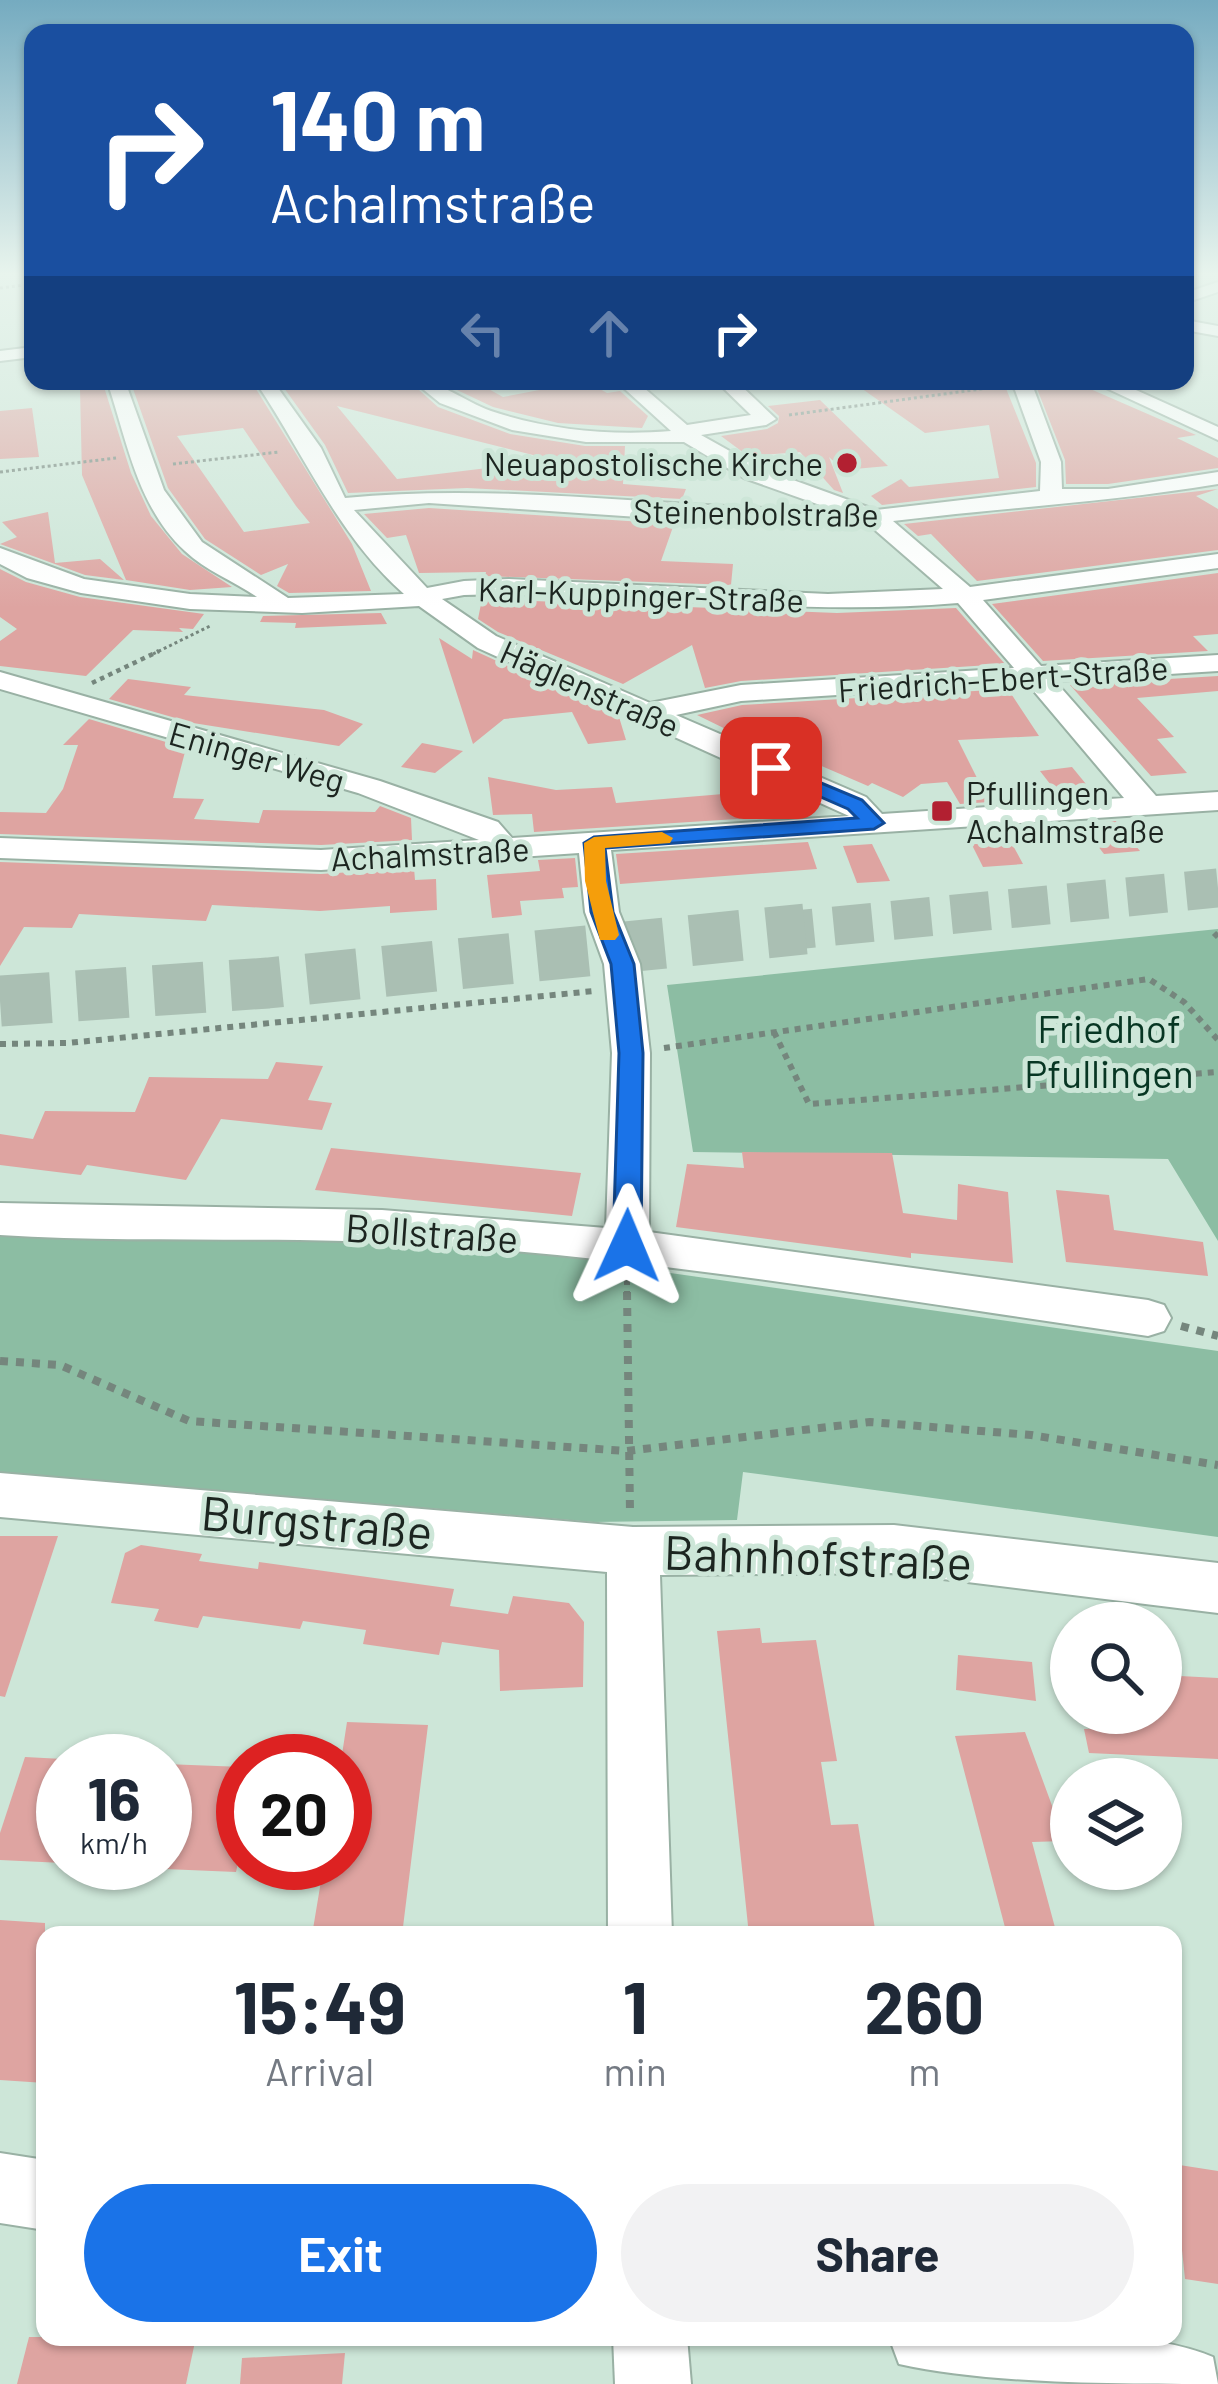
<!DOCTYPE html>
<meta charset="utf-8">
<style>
body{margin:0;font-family:Barlow,sans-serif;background:#f2f2f3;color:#1f2937;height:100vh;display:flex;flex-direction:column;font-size:45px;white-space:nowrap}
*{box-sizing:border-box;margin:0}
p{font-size:39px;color:#747a83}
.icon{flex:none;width:66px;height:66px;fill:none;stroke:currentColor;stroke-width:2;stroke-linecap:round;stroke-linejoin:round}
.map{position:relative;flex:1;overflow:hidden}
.drawer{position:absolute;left:36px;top:1926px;width:1146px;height:420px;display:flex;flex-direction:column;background:#fff;border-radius:24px;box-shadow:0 3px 9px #0004}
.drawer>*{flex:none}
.guide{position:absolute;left:24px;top:24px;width:1170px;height:366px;border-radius:24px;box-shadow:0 3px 9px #0004;background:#1a4fa0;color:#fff;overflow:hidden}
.controls{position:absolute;left:1050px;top:1602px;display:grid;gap:24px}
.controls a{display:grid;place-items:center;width:132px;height:132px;border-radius:50%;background:#fff;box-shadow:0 3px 9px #0004;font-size:60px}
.speed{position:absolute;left:36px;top:1734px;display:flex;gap:24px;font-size:60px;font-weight:700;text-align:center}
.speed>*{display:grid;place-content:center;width:156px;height:156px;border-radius:50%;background:#fff;box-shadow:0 3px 9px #0004;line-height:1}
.speed small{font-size:30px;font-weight:400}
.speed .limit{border:18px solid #d22;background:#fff;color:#111}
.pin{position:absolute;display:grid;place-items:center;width:102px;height:102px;color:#fff;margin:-51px;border-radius:24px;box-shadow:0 6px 18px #0006}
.me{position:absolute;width:132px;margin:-66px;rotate:1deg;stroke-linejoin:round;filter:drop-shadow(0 0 9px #0008)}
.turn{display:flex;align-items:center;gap:42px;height:252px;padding:0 48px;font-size:54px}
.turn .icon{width:156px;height:156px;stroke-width:2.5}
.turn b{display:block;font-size:84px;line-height:102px}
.lanes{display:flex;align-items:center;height:114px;padding:0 48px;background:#0003;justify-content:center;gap:60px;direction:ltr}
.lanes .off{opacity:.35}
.eta{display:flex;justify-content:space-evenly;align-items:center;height:204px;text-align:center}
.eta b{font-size:72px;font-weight:700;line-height:84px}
.primary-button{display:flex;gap:24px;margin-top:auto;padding:24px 48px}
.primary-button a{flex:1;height:138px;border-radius:72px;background:#1a73e8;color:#fff;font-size:48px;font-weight:700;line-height:138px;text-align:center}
.primary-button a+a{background:#f2f2f3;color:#1f2937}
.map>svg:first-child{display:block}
.green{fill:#8cbda3}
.building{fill:#dea4a1;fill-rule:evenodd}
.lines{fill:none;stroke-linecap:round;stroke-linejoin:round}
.major-tunnel-far1{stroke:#aabfb3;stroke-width:39;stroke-dasharray:39 20;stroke-linecap:butt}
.major-tunnel{stroke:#aabfb3;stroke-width:51;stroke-dasharray:51 26;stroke-linecap:butt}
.minor-casing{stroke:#99b1a4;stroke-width:4}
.path-far3{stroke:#75867d;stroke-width:3;stroke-dasharray:3 3;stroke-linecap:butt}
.path-far2{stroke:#75867d;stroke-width:4.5;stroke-dasharray:4.5 4.5;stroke-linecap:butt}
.path-far1{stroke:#75867d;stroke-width:6;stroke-dasharray:6 6;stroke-linecap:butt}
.path{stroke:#75867d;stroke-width:8;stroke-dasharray:8 8;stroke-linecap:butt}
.minor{fill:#fff;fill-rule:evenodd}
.route{fill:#1a73e8;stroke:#114b97;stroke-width:3}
.slow{fill:#f59e0b}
.poi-dot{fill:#b22031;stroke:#cde6d8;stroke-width:4.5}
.labels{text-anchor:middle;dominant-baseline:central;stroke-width:10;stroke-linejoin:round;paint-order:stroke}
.far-poi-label{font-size:33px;fill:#1c2520;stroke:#cde6d8;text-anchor:end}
.far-street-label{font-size:33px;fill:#1c2520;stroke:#cde6d8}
.park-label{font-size:39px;fill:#073623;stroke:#cde6d8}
.street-label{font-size:39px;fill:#1c2520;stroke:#cde6d8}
.near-street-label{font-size:48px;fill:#1c2520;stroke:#cde6d8}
</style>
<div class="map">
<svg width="1218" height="2384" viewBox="0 0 1218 2384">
<rect width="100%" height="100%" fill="#cde6d8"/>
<g class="green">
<polygon points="1218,929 1218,1241 1168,1159 693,1152 667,985"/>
<polygon points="0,1219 627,1246 649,1270 1218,1351 1218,1537 743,1472 737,1520 593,1522 0,1472"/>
</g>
<g class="building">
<path d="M 146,381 L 251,381 L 352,544 L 371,591 L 289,593 L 277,586 L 288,564 L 261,575 L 205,539 L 168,488 L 131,383 ZM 243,428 L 296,506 L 310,523 L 244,532 L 177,436 Z"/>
<path d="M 279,381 L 316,381 L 322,388 L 409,381 L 438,407 L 510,434 L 585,446 L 625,446 L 623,484 L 686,489 L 682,499 L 467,488 L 348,493 L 325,445 ZM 337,406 L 553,460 L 397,479 Z"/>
<polygon points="438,381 474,381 503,397 586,381 607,393 620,391 648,416 642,428 558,423 493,407"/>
<polygon points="851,381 1003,381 1036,463 1036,487 882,505 871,496 901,479 909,487 999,478 989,425 925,433"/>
<polygon points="1034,381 1072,381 1196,435 1177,438 1218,458 1218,468 1108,484 1066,484 1065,460"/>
<polygon points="104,387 131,473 151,516 182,554 232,587 190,590 126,580 82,475 80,389"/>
<polygon points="820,400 888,466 843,470 829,457 843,493 834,490 800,452 748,456 721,436 767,429 778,423 779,416 768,406"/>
<polygon points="32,408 39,457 0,459 0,411"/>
<polygon points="1218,489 1196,496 1218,509 1218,550 977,581 931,534 918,536 904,524"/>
<polygon points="429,508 674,524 661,561 733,564 731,585 485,576 486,572 419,573 406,535 387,538 364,514"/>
<polygon points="48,512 55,563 100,559 124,580 85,575 0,544 17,537 2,522"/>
<polygon points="0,569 26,582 80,597 204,614 193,629 179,628 183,632 133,630 86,676 0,666 0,641 17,629 0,617"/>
<polygon points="1218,573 1218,634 1193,636 1208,651 1043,661 992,604"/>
<polygon points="482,599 837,613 956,608 1005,664 741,681 705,688 692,645 623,684 498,632 478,619"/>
<polygon points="381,613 387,624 295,628 296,623 260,622 263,616"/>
<polygon points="439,638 472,659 473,650 619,717 626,740 588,744 572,712 504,719 473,744"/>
<polygon points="1218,676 1218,691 1137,698 1174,737 1157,739 1187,773 1151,776 1070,685"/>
<polygon points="128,679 191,687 184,695 324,710 363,724 339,746 193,723 109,699"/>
<polygon points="1008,689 1039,736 958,740 989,802 960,804 947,782 921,784 903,797 872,783 868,786 775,746 777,754 697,715 742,705"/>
<polygon points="89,719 186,748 173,798 204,799 194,819 259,823 263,810 375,812 380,806 411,818 412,840 321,845 0,834 0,812 46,813 63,789 78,745 63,745"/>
<polygon points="422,743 463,751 435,773 401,767"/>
<polygon points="1072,767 1095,795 1061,798 1040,771"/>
<polygon points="488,777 556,790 612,787 616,803 747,792 742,781 758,780 791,795 798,815 534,832 532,814 493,815"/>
<polygon points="1116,821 1140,851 1104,854 1081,824"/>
<polygon points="1004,829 1023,864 983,867 969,839 996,837 980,830"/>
<polygon points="808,842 817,869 620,884 616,854"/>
<polygon points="872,844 890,881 857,883 843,846"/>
<polygon points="575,858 578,887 562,888 564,898 520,901 522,915 492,918 487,875 540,871 538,860"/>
<polygon points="0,862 321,874 414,868 415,880 436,879 437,910 390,913 390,906 320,911 212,905 206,921 79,914 72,928 24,927 0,966"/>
<polygon points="276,1062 323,1066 308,1100 332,1103 322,1130 221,1119 186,1180 87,1165 81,1175 0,1165 0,1134 33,1139 45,1111 135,1112 149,1077 268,1079"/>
<polygon points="331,1148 581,1173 572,1216 315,1190"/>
<polygon points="742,1152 892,1153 903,1213 957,1220 958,1184 1008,1192 1013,1263 911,1253 911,1258 676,1227 687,1164 744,1168"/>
<polygon points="1056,1190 1109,1195 1114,1230 1203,1242 1208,1276 1066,1262"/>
<polygon points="0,1536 58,1536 5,1697 0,1696"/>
<polygon points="141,1545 202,1554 199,1561 258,1569 259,1562 454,1589 450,1606 508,1614 513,1596 569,1603 584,1622 583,1687 500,1691 499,1650 442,1642 439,1655 363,1644 366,1630 303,1621 300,1629 203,1616 198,1628 154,1621 159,1609 111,1603 125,1553"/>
<polygon points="760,1628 762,1643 816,1640 837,1761 821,1762 831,1825 858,1824 875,1929 831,1935 749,1935 717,1631"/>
<polygon points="958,1655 1032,1662 1036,1701 956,1690"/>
<polygon points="1161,1675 1218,1678 1218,1759 1089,1753 1084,1729 1106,1728 1106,1713 1161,1713"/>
<polygon points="347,1722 428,1725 402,1935 312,1935 324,1863 345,1863 345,1761 341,1761"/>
<polygon points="1025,1732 1065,1841 1032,1842 1057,1935 1007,1935 955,1736"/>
<polygon points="25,1757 63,1759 63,1863 0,1860 0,1833"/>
<polygon points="165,1764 243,1767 243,1840 236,1872 165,1869"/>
<polygon points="0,1920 45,1923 45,2083 0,2080"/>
<polygon points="1173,2164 1218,2171 1218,2284 1185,2279"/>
<polygon points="29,2337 196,2337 186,2384 17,2384"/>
<polygon points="345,2353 342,2384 240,2384 242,2358"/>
</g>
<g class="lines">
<polyline class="major-tunnel-far1" points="775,932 1218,888"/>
<polyline class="major-tunnel" points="0,1001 268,983 805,929"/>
<g class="minor-casing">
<g id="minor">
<polygon points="1218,282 1218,292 1185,303 1185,293"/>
<polygon points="1185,320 1218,326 1218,336 1185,330"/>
<polygon points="33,347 33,357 0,361 0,351"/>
<path d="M 107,381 L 125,381 L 164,490 L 202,542 L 288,598 L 404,594 C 337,535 304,453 255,381 L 273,381 L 321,448 L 345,498 C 507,482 671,509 834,510 L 744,478 L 684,442 L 586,442 L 512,430 L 440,403 L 413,381 C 442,381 463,401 491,411 C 548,430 611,436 671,431 L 616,381 L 636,381 L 687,425 L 751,415 L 716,381 L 736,381 L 776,419 L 766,425 L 701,435 L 760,468 L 876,510 L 1040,491 L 1041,462 L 1015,390 L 1007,381 L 1028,381 L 1033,387 L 1061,462 L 1062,489 L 1108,489 L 1218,472 L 1218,484 C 1110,502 1002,508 893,521 L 970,587 L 1218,554 L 1218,568 L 983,600 L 1041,666 L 1218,655 L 1218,671 L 1055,681 L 1156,796 L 1218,792 L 1218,810 L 611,850 L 619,912 L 640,964 L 650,1053 L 649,1232 L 1148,1300 L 1164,1305 L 1171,1318 L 1164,1331 L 1148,1336 C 911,1302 675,1261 436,1245 C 291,1235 145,1244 0,1235 L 0,1203 L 382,1210 L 606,1228 L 612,1053 L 604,964 L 585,912 L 579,853 L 321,870 L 0,858 L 0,838 L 321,850 L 479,840 L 358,793 L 0,689 L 0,672 L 380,781 L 498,822 L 512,838 L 849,816 L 478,648 L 419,606 L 302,613 L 190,609 L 81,593 L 27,578 L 0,564 L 0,548 L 84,579 L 190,594 L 257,597 C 234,581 206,571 185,551 C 137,507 127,440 107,381 ZM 429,503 L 728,523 L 868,524 L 943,589 L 828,594 L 509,579 L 464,581 L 427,588 L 354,510 ZM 464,595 C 629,591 793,617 958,603 L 1014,668 L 741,685 L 650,703 L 496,636 L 442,599 ZM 1027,683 L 1124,798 L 882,814 L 866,797 L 676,715 L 741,701 Z"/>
<polygon points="1091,381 1116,381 1218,427 1218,440"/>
<polygon points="0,1473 633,1527 894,1525 1218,1563 1218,1613 894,1573 660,1575 672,1935 608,1935 607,1572 0,1517"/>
<polygon points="0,2153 45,2160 45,2230 0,2223"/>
<polygon points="613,2337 687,2337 691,2384 615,2384"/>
<path d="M 889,2337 C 982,2337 1129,2322 1213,2357 L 1218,2384 C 1122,2384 987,2384 899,2364 Z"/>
</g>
</g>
<g class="path-far3">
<polyline points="0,288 33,284"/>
<polyline points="789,415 996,387"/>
<polyline points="173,464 279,452"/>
<polyline points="0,472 116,458"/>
<polyline points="153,654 210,626"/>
</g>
<polyline class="path-far2" points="92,683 159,651"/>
<g class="path-far1">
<polyline points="1214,933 1218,937"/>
<polyline points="774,1032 809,1104 1218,1072"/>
<polyline points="0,1044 68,1043 594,991"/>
<polyline points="664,1048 1149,979 1184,1002 1218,1040"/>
<polyline points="627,1279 627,1295"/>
</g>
<g class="path">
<polyline points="627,1292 630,1512"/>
<polyline points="1181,1326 1218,1336"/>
<polyline points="0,1361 60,1365 189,1421 627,1451 870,1422 1031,1435 1218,1465"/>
</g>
<use href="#minor" class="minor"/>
</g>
<linearGradient id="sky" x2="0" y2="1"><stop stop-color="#75abc0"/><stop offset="0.45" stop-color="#e8f4ed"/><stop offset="1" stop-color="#e8f4ed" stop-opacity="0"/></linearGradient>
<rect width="1218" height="608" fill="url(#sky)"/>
<polygon class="route" points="771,762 862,800 884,823 874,829 605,848 613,912 634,964 643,1053 641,1246 627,1257 613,1246 619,1053 611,964 591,912 584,843 594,837 857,818 848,809 764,772 764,764"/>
<polygon class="slow" points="662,832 673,838 670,843 605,848 606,881 619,935 615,940 600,940 585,881 584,843 594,837"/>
<g class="poi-dot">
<circle cx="847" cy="463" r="12"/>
<rect x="930" y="799" width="24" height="24" rx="6"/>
</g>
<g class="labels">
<g class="far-poi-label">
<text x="823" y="463">Neuapostolische Kirche</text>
<text x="966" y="792" text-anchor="start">Pfullingen<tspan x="966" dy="38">Achalmstraße</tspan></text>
</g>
<g class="far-street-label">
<text transform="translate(756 512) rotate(1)">Steinenbolstraße</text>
<text transform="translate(641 594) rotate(2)">Karl-Kuppinger-Straße</text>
<text transform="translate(1003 678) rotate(-4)">Friedrich-Ebert-Straße</text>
<text transform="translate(590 688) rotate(24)">Häglenstraße</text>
<text transform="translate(257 756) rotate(16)">Eninger Weg</text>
<text transform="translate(430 853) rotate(-3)">Achalmstraße</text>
</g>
<g class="park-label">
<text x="1109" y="1027">Friedhof<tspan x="1109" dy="45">Pfullingen</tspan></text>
</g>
<g class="street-label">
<text transform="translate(432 1232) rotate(4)">Bollstraße</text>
</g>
<g class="near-street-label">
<text transform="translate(317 1521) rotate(5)">Burgstraße</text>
<text transform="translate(818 1556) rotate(2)">Bahnhofstraße</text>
</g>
</g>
</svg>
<div class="controls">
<a><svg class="icon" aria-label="search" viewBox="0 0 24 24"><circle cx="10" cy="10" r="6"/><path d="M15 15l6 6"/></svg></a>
<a><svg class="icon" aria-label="layers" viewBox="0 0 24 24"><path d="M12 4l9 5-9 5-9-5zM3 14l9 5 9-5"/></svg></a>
</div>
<div class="speed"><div>16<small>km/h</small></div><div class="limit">20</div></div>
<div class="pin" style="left:771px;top:768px;background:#d93025"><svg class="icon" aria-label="arrive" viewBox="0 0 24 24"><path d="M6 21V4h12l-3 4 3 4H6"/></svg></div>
<svg class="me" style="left:627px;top:1246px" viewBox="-20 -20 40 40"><path d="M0-17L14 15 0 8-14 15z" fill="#1a73e8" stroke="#fff" stroke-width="4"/></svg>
<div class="guide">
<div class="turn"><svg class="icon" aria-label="right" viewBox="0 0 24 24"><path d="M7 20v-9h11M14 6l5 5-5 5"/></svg><div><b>140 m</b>Achalmstraße</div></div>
<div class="lanes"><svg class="icon off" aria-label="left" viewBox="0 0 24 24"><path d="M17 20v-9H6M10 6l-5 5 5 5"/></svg><svg class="icon off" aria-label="ahead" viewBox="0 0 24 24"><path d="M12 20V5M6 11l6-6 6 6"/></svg><svg class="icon" aria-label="right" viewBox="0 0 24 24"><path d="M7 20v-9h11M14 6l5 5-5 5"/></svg></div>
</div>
<section class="drawer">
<div class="eta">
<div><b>15:49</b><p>Arrival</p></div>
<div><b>1</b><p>min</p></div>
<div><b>260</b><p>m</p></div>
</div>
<div class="primary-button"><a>Exit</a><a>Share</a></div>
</section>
</div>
